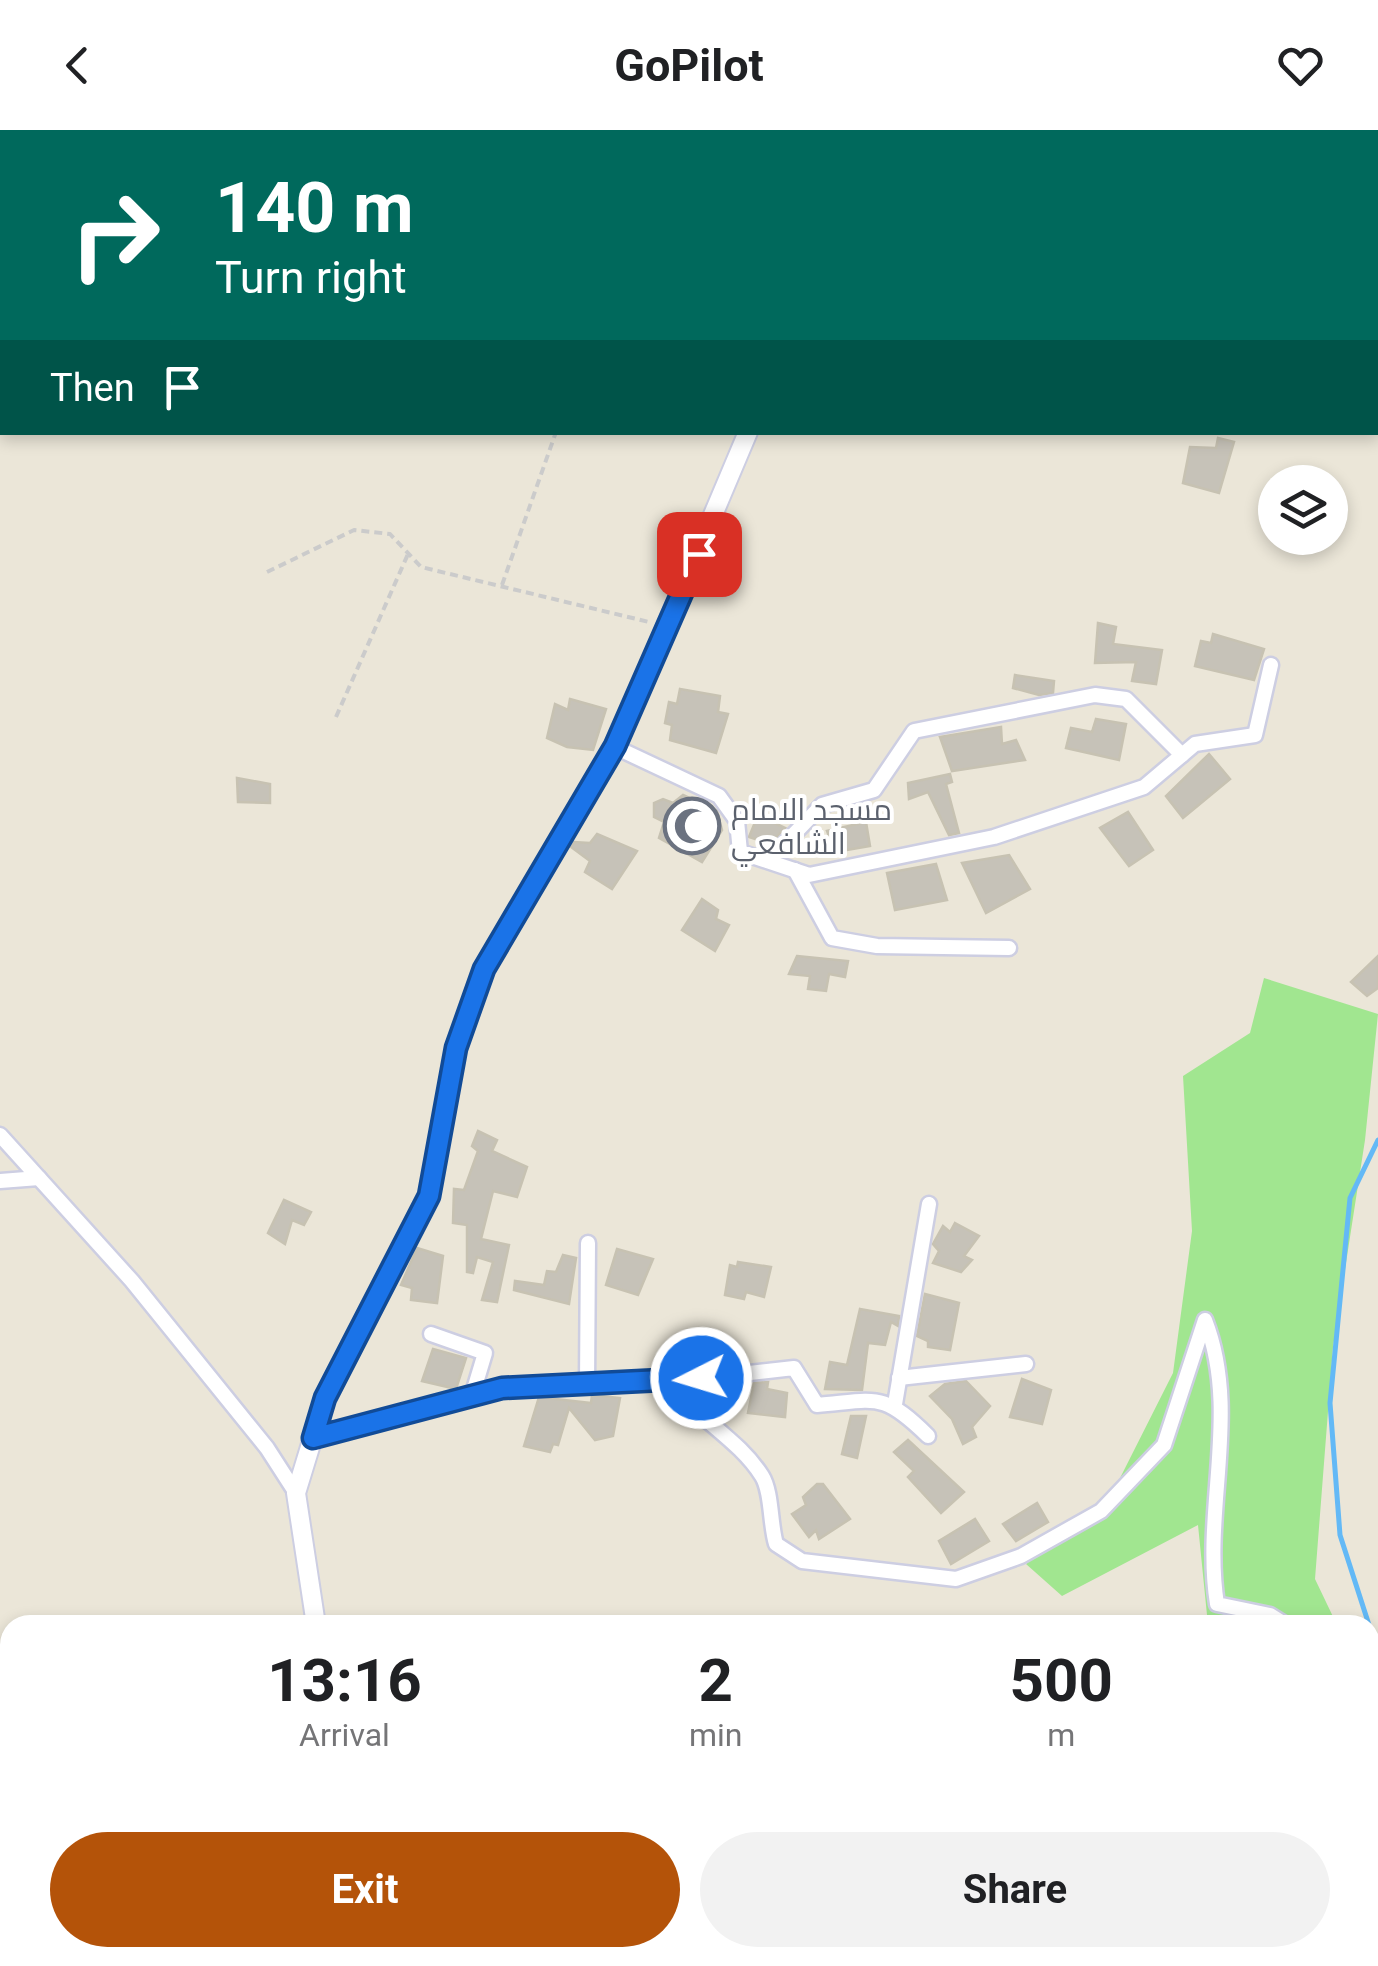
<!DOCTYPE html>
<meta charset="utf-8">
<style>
body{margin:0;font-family:Roboto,Cairo,sans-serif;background:#f2f2f2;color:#202124;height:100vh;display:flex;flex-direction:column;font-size:38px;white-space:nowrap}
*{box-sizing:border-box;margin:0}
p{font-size:32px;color:#757577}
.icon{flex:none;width:55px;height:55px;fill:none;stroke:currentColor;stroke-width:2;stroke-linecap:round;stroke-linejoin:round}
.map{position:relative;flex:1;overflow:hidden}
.side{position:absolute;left:0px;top:1485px;width:1380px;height:352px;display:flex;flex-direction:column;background:#fff;border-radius:30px 30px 0 0;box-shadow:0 5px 15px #0003}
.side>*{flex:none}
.banner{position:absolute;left:0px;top:0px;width:1380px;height:305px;box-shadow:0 5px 15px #0003;background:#00695c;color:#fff;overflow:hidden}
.controls{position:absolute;left:1258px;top:335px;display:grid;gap:20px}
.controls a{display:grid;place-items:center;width:90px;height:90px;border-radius:50%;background:#fff;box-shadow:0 5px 15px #0003;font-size:50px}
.pin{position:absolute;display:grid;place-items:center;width:85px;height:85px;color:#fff;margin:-42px;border-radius:20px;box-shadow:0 5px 15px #0006}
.me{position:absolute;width:110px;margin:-55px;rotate:265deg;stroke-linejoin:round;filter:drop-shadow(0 0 8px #0008)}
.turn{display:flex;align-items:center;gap:35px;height:210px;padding:0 50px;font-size:45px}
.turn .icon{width:130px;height:130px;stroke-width:2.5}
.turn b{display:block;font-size:70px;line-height:85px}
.then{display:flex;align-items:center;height:95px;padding:0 50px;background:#0003;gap:20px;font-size:38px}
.eta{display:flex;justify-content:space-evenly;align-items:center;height:170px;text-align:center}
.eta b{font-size:60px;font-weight:700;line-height:70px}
.cta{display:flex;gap:20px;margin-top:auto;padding:20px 50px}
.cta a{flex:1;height:115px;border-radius:60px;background:#b45309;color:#fff;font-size:40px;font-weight:700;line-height:115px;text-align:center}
.cta a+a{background:#f2f2f2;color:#202124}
header{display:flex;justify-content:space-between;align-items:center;height:130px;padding:0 50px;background:#fff;font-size:45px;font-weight:700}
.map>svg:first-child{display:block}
.green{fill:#a1e690}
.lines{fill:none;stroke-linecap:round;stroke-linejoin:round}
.stream{stroke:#63b9f6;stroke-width:5}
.building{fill:#c6c2b8;stroke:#c7c2b2;stroke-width:2.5}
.minor-casing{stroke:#cdcee2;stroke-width:19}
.tertiary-casing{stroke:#cdcee2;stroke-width:22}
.path{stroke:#cbcbcb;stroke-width:4;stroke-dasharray:8 5;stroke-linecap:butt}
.minor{stroke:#fff;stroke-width:14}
.tertiary{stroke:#fff;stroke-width:18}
.route-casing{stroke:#114b97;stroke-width:25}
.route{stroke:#1a73e8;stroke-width:18}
.labels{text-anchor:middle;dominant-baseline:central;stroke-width:8;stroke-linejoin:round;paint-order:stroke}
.worship-label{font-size:30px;fill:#5b616d;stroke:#fff;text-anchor:start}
</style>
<header><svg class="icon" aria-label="back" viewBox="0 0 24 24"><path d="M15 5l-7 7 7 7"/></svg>GoPilot<svg class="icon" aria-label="heart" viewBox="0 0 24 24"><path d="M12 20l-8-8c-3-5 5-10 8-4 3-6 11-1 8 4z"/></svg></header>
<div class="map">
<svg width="1378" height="1836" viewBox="0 0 1378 1836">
<rect width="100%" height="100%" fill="#ebe6d8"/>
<polygon class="green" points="1264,848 1378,884 1365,1010 1333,1217 1315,1449 1337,1495 1208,1495 1198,1395 1062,1466 1026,1434 1115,1358 1173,1243 1192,1101 1183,946 1250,903"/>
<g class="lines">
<g class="stream">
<polyline points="1369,1495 1340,1405 1330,1273 1350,1068 1378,1010"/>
<polyline points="1370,1498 1378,1527"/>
</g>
</g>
<g class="building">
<polygon points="1218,308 1234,312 1219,363 1183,353 1190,317 1216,318"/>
<polygon points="1098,493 1116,497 1113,514 1162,520 1156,554 1132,551 1136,532 1095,533"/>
<polygon points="1213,504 1264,519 1254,550 1195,536 1201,511 1211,513"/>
<polygon points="1015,545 1054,551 1053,563 1039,565 1013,558"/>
<polygon points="680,559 720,566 718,582 728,584 716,623 670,610 672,595 665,593 669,572 677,574"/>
<polygon points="570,569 606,579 593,620 567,617 547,608 555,574 568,580"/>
<polygon points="1096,589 1126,594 1119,630 1066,618 1071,598 1092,602"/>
<polygon points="1001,597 1002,614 1016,610 1025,630 952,641 940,607"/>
<polygon points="1209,624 1230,649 1183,688 1166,666"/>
<polygon points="950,644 952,652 946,654 959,703 949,705 928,662 909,669 908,653"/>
<polygon points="237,648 270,654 270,673 238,672"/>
<polygon points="683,665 717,681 722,700 702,732 659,708 664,692 654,687 654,673 663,669 673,673"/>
<polygon points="1128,682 1153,720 1129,736 1100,698"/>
<polygon points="758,685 785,698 770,714 749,707"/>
<polygon points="866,692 870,716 835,722 827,701"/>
<polygon points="597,704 637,721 612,759 585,742 590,731 571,717 574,712 590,713"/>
<polygon points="1009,725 1030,759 986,783 962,733"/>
<polygon points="936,734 947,770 895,780 887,743"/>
<polygon points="702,769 718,780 716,789 729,795 715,821 682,800"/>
<polygon points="797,826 848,831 845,847 829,844 826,861 808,859 810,846 789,844"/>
<polygon points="1378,826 1378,858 1367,866 1351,852"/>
<polygon points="478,1001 497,1010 492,1021 527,1037 517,1067 493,1061 481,1109 509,1115 497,1172 482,1170 493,1132 477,1127 473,1143 467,1142 467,1095 453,1093 454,1059 464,1060 478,1021 472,1016"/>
<polygon points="284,1070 311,1082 304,1095 292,1090 285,1114 268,1103"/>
<polygon points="955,1093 979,1106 964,1126 972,1130 961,1142 933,1133 939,1121 933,1114 943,1096 950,1102"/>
<polygon points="417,1118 443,1126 437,1173 411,1170 412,1158 401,1155"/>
<polygon points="617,1119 653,1129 638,1165 606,1155"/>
<polygon points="563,1125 576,1128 569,1174 514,1160 515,1151 544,1155 547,1141 556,1142"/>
<polygon points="738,1132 771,1137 764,1167 746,1162 744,1169 725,1165 730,1135 737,1137"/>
<polygon points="925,1164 959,1173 950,1220 928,1217 928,1211 917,1206"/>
<polygon points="860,1179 899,1186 898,1196 891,1192 885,1215 868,1213 862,1260 825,1259 830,1232 847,1235"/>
<polygon points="433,1219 466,1228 456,1259 422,1251"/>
<polygon points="1022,1249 1051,1260 1042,1294 1010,1287"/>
<polygon points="966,1251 990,1276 972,1297 976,1307 963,1314 952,1289 930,1266 945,1254"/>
<polygon points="768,1252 767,1259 787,1263 785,1287 748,1283 754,1253"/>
<polygon points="592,1265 620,1268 613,1306 595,1310 569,1278 558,1315 553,1314 550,1322 524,1316 539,1267 591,1273"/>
<polygon points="851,1286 866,1286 857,1328 842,1324"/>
<polygon points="908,1310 964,1362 941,1383 908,1347 914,1341 894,1322"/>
<polygon points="817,1354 823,1354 850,1389 819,1409 816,1400 809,1407 792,1384 806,1375 803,1367"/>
<polygon points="1037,1373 1048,1392 1016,1411 1003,1394"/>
<polygon points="975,1389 989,1411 951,1434 939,1411"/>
</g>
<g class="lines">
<g class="minor-casing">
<g id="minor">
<polyline points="1115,2 1117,0"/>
<polyline points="615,617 719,666 737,691 740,722 809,745 994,707 1144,657 1195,614 1255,605 1271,535"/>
<polyline points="768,731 822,675 874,660 914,601 1095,565 1126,569 1182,625"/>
<polyline points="795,740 832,808 877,816 1009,818"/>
<polyline points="0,1005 132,1151 267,1318 296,1363"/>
<polyline points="0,1051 39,1048"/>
<polyline points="431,1204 485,1223 472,1266"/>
<polyline points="899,1248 1026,1234"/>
<path d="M 670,1252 L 794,1238 L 817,1275 C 877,1270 882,1261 928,1306"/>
<polyline points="587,1255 588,1113"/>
<polyline points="895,1274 929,1074"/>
<path d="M 313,1308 L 502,1258 L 670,1252 C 695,1288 738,1308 762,1346 C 772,1362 770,1395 776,1414 L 802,1431 L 956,1449 L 1021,1426 L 1101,1381 L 1164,1315 L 1205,1190 C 1241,1282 1202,1380 1217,1474 L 1270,1485 L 1286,1495"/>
<polyline points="1370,1557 1378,1563"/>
</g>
</g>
<g class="tertiary-casing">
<g id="tertiary">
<polyline points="866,2 868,0"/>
<polyline points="316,1495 296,1363 325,1268 429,1067 456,918 485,839 615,617 748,302"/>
<polyline points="325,1828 326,1836"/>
</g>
</g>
<g class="path">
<polyline points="627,0 628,2"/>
<polyline points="267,442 354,400 390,404 421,437 649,492"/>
<polyline points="502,455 556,302"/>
<polyline points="336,587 408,424"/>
<polyline points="0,1665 10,1668"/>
</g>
<use href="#minor" class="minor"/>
<use href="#tertiary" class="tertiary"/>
</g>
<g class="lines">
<g class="route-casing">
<polyline id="route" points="699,424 615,616 484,839 456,918 429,1066 325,1268 313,1308 502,1258 701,1248"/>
</g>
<use href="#route" class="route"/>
</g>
<defs>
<g id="mosque-ring" transform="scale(2.875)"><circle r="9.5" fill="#fff" stroke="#6b7280" stroke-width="1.5"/><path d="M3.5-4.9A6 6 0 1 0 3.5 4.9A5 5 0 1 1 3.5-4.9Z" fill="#6b7280"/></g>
</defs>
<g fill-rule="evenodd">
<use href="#mosque-ring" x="692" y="696"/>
</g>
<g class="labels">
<g class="worship-label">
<text x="731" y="679">مسجد الامام<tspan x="731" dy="34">الشافعي</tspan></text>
</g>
</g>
</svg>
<div class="controls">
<a><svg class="icon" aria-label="layers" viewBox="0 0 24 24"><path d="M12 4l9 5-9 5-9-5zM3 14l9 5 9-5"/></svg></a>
</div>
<div class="pin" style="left:699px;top:424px;background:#d93025"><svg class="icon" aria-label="arrive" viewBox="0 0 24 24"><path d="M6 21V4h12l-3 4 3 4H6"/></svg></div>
<svg class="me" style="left:701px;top:1248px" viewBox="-20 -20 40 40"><circle r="17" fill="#1a73e8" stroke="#fff" stroke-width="3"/><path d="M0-11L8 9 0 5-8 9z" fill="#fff"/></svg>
<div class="banner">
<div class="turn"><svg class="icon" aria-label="right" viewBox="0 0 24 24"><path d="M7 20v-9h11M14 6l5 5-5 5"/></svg><div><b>140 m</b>Turn right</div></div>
<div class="then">Then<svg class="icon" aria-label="arrive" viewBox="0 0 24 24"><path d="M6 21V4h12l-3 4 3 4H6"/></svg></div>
</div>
<section class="side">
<div class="eta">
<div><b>13:16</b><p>Arrival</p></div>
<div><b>2</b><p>min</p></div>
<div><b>500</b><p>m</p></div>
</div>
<div class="cta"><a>Exit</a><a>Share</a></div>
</section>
</div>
